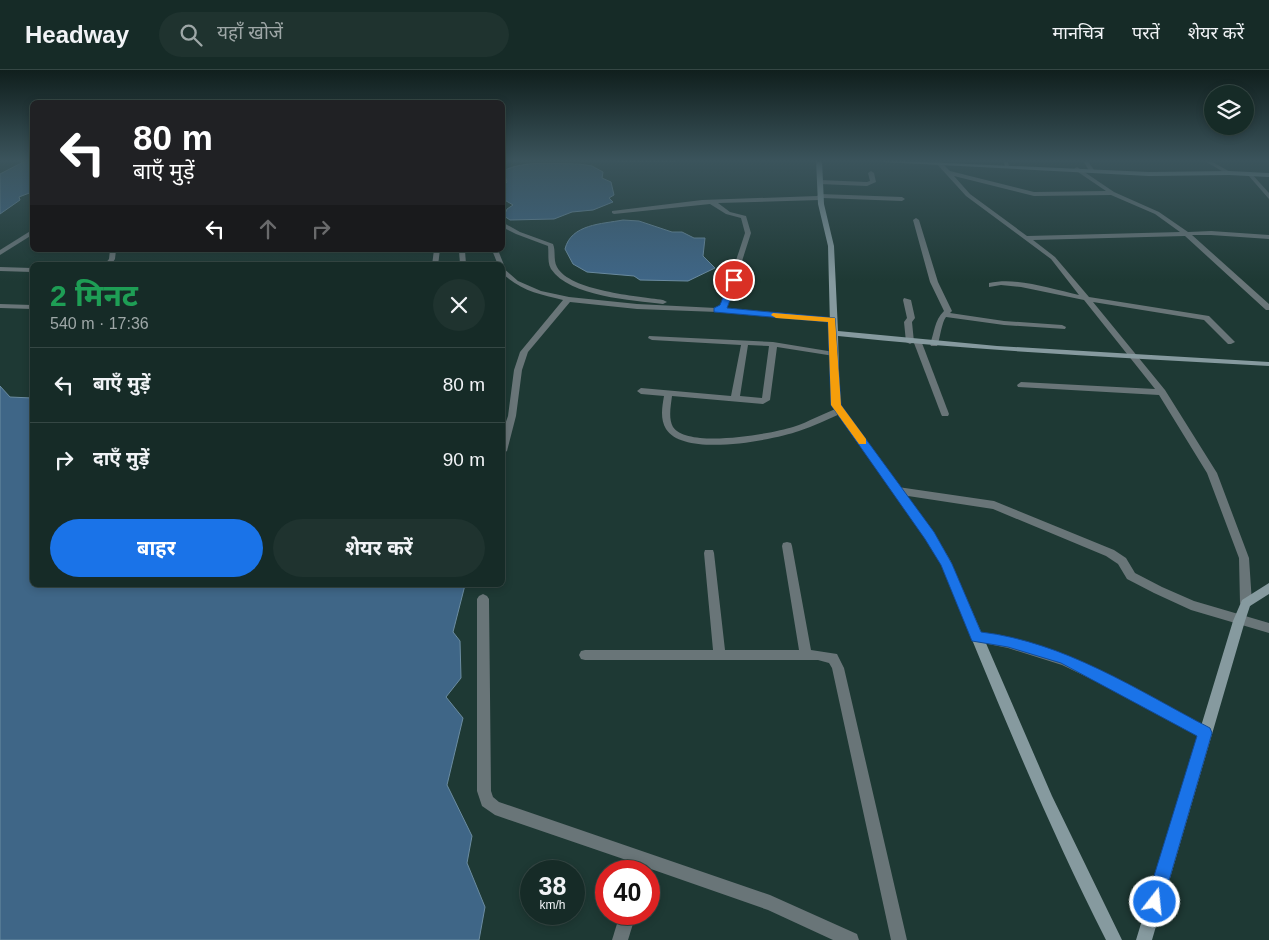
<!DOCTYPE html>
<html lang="hi">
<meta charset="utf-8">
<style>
body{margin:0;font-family:Arial,"Noto Sans Devanagari",sans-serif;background:#1f332f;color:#f1f3f6;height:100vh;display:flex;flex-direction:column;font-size:19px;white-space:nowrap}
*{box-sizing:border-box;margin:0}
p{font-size:16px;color:#9ea7a7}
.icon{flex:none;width:28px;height:28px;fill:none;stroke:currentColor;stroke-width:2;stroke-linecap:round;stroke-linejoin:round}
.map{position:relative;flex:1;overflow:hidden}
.sheet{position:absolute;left:30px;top:192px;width:475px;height:325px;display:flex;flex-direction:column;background:#162b27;border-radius:8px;box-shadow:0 2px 8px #0003,0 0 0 1px #354744}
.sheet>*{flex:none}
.top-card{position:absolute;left:30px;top:30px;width:475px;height:152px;border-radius:8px;box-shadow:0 2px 8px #0003,0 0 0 1px #354744;background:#202124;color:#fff;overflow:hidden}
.fabs{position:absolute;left:1204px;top:15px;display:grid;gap:10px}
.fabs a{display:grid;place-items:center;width:50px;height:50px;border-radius:50%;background:#162b27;box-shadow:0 2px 8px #0003,0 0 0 1px #354744;font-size:25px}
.speed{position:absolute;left:520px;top:790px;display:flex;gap:10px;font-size:25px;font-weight:700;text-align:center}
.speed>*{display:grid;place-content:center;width:65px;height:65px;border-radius:50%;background:#162b27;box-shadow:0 2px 8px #0003,0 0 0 1px #354744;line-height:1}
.speed small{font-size:12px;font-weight:400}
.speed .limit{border:8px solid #d22;background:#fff;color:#111}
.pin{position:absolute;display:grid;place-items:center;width:42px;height:42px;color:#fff;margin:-21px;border:2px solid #fff;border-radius:50%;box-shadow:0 1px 5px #0007}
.me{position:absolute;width:55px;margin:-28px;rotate:16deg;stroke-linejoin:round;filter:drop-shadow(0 0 4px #0008)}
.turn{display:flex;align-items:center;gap:18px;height:105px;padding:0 20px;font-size:22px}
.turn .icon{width:65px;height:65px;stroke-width:2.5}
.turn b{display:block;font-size:35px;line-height:42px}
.lanes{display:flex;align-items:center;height:48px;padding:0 20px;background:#0003;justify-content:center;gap:25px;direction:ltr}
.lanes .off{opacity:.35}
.round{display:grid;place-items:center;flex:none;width:52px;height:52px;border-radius:26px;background:#1f332f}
.headline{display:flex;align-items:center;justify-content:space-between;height:85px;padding:0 20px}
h1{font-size:30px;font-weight:700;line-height:38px;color:#1e9e55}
.button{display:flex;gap:10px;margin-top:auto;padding:10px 20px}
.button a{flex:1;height:58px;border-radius:30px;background:#1a73e8;color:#fff;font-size:20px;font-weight:700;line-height:58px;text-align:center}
.button a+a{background:#1f332f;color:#f1f3f6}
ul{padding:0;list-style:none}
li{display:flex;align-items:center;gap:15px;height:75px;padding:0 20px;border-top:1px solid #354744}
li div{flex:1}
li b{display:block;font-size:19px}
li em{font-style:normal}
header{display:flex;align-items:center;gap:30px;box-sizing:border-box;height:70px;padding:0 25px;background:#162b27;border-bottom:1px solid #354744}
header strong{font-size:24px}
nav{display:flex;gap:28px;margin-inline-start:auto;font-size:18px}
.search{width:350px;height:45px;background:#1f332f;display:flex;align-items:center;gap:12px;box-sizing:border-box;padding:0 18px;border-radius:28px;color:#9ea7a7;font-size:19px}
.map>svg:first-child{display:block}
.water{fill:#3f6687;stroke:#6b8ca1}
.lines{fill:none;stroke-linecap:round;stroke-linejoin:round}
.street{fill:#697578;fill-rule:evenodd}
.secondary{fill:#869a9f;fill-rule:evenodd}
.route{fill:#1a73e8;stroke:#114b97}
.slow{fill:#f59e0b}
</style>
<header>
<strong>Headway</strong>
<div class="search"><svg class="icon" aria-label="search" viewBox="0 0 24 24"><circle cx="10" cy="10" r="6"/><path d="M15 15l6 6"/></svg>यहाँ खोजें</div>
<nav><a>मानचित्र</a><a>परतें</a><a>शेयर करें</a></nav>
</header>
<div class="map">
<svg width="1269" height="870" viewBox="0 0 1269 870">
<rect width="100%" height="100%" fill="#1e3934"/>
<g class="water">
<polygon points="27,90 32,90 32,122 19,127 20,130 0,144 0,104"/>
<path d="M 579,94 L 592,96 L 603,102 L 602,108 L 611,112 L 614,125 L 609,128 L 613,132 L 593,140 L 572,142 L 554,149 L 510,150 L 504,146 L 507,139 L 513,135 L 503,129 L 503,115 L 507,112 L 503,101 C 524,90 555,94 579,94 Z"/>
<path d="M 623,150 L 639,151 L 672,162 L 682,162 L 694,168 L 705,168 L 703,186 L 715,198 L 688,211 L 640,210 L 634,206 L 587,202 L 573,194 L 565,179 C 571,154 602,154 623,150 Z"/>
<polygon points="0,316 10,327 32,328 32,515 465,515 453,562 460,571 461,608 446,627 463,648 447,715 472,766 467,793 485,837 479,870 0,870"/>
</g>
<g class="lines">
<g class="street">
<polygon points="1003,90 1007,90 1009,96 1005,96"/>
<polygon points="1083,90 1087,90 1094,100 1093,101 1089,101"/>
<polygon points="1203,90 1209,90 1232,103 1227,104"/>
<path d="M 936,91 L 940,91 L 950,101 L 1034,122 L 1106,121 L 1075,100 L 1074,99 L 1077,97 L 1114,122 L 1159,142 L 1188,162 L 1211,161 L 1269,165 L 1269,169 L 1211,165 L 1192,165 L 1269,234 L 1269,240 L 1266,240 L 1185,166 L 1033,170 L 1055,187 L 1089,227 L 1209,246 L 1235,272 L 1231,274 L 1228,274 L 1204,250 L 1093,232 L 1165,320 L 1217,403 L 1249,488 L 1252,533 L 1250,536 L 1246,538 L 1242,536 L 1240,533 L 1239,488 L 1207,403 L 1159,325 L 1018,317 L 1017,315 L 1021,312 L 1155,319 L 1084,230 L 1021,217 L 1001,215 L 989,217 L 989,213 C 1018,207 1051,219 1079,225 L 1051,189 L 966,126 L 936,93 ZM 954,106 L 1034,126 L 1111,125 L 1155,144 L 1180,162 L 1027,166 L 970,124 Z"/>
<polygon points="871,101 874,103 876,112 867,116 820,114 817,112 820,110 867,112 870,111 868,103"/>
<polygon points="1250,102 1269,123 1269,129 1248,105 1248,103"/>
<path d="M 820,124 L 902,127 L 905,129 L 902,131 L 823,128 L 820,130 L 718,133 L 730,142 L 746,146 L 751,163 L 727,238 L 832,248 L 835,248 L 835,252 L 718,242 L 637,239 L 570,232 L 528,282 L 522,300 L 516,346 L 507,381 L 502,384 L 502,363 L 508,346 L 514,300 L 520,282 L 563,230 C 539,224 521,221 502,203 L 502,197 L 518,211 L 541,221 L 569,227 L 637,234 L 716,238 L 721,236 L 745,163 L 741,148 L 726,144 L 710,134 L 614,144 L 612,143 L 612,141 L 702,130 L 817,126 Z"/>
<path d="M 916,148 L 919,150 L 938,212 L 952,241 L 950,243 L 1004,251 L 1062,255 L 1066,257 L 1065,259 L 1004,255 L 946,247 C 942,252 940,267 938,274 L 937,276 L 931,276 L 930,274 C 935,261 934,251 944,241 L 930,212 L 913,150 Z"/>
<path d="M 502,152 L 520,162 L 553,174 C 556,181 553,190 557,197 C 570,221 637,226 663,230 L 667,232 L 663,234 C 632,230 570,227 551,199 C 547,192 549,183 548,176 L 516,164 L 502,157 Z"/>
<polygon points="32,160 32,165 0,185 0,180"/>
<polygon points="110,180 116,180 115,189 111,195 104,195 109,189"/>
<polygon points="434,180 440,180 438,195 432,195"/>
<polygon points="459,180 465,180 466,195 460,195"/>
<polygon points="492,180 498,180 504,195 503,196 498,195"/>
<polygon points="0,197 32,198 32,202 0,201"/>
<polygon points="904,228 911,230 915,248 912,252 914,272 910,274 906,272 904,252 907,248 903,230"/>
<polygon points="0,234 32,235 32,239 0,238"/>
<path d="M 649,266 L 773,272 L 834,282 L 838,284 L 834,286 L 777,277 L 770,330 L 763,334 L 672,326 C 671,335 668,348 673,357 C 688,379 770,364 793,357 C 809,352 823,343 839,338 L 843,341 L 842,343 C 828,349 814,356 799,361 C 773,370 684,388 666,359 C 660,349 662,337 664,326 L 641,324 L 637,321 L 641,318 L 731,326 L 741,275 L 652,270 L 648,268 ZM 748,275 L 769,276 L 762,328 L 740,326 Z"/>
<polygon points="915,271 918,271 922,273 949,344 948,346 942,346 941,344 914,273"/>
<polygon points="898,417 994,431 1114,480 1126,488 1135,503 1162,517 1194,531 1269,553 1269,563 1191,540 1154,523 1127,509 1118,494 1106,486 993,439 895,424 893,421 895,418"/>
<polygon points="787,472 791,473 792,476 811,580 837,584 844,598 907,870 891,870 832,598 829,593 818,590 585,590 581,589 579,585 581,581 585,580 713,580 704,483 705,480 713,480 714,483 725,580 799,580 782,476 783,473"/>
<polygon points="483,524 487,526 489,529 491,721 493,727 499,732 770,825 857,864 859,870 833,870 768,840 648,798 647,801 633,801 635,793 495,745 482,736 477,721 477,529 479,526"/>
<path d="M 977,562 C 997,565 1017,569 1037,575 C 1098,594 1154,628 1210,659 L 1211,663 L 1210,667 L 1205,669 L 1200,667 L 1118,622 L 1062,595 L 1008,578 L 973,571 L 971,567 L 973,563 Z"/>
<polygon points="620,844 636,844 628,870 612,870"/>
</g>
<g class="secondary">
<polygon points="616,90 680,90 677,92 618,92"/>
<path d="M 816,90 L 822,90 L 824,134 L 834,176 L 838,261 L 997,276 L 1269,292 L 1269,296 C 1125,288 981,281 838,266 L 840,335 L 934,463 L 950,490 L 1052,726 L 1122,870 L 1106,870 C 1044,748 993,621 941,494 L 926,469 L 832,335 L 828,176 L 818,134 Z"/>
<polygon points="881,90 1149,102 1229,101 1269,103 1269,107 1229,105 1149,106 883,92"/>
<polygon points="1269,513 1269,524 1250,536 1245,551 1152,870 1136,870 1233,551 1242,530"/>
</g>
</g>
<linearGradient id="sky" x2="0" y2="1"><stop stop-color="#101f1d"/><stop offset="0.43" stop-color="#3b545c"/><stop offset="1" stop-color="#3b545c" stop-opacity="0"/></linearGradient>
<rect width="1269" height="211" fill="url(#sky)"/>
<path class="route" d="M 734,207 L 738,210 L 727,238 L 835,248 L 841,335 L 934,462 L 952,494 L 981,562 C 1065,572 1137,620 1210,658 L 1212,663 L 1161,838 L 1155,841 L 1149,838 L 1146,832 L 1197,666 L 1061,593 L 1008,577 L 972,571 L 941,495 L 925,469 L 831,335 L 828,252 L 714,242 L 714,238 L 720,235 L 730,210 Z"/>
<polygon class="slow" points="773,243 835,248 841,335 866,369 866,374 859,374 831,335 828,252 776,248 771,245"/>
</svg>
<div class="fabs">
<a><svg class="icon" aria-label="layers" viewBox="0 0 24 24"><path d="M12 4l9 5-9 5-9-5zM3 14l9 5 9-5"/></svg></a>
</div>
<div class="speed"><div>38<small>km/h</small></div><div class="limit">40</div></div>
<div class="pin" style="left:734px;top:210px;background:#d93025"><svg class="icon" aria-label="arrive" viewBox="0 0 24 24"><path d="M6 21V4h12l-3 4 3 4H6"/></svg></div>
<svg class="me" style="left:1155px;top:832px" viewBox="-20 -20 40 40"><circle r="17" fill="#1a73e8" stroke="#fff" stroke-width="3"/><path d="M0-11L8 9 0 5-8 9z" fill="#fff"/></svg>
<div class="top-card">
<div class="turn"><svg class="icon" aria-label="left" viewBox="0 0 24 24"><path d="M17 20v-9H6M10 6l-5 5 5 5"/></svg><div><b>80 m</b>बाएँ मुड़ें</div></div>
<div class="lanes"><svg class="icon" aria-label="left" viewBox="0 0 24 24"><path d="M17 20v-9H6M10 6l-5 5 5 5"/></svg><svg class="icon off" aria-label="ahead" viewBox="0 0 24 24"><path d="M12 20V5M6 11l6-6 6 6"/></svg><svg class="icon off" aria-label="right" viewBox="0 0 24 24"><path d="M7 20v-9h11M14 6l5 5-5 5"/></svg></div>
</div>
<section class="sheet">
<div class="headline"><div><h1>2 मिनट</h1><p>540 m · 17:36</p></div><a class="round"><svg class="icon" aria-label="close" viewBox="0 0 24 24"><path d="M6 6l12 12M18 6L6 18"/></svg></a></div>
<ul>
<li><svg class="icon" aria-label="left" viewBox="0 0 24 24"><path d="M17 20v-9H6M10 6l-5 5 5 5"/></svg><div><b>बाएँ मुड़ें</b></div><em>80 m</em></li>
<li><svg class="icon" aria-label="right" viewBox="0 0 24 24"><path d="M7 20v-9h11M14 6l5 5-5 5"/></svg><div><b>दाएँ मुड़ें</b></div><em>90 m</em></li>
</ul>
<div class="button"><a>बाहर</a><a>शेयर करें</a></div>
</section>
</div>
